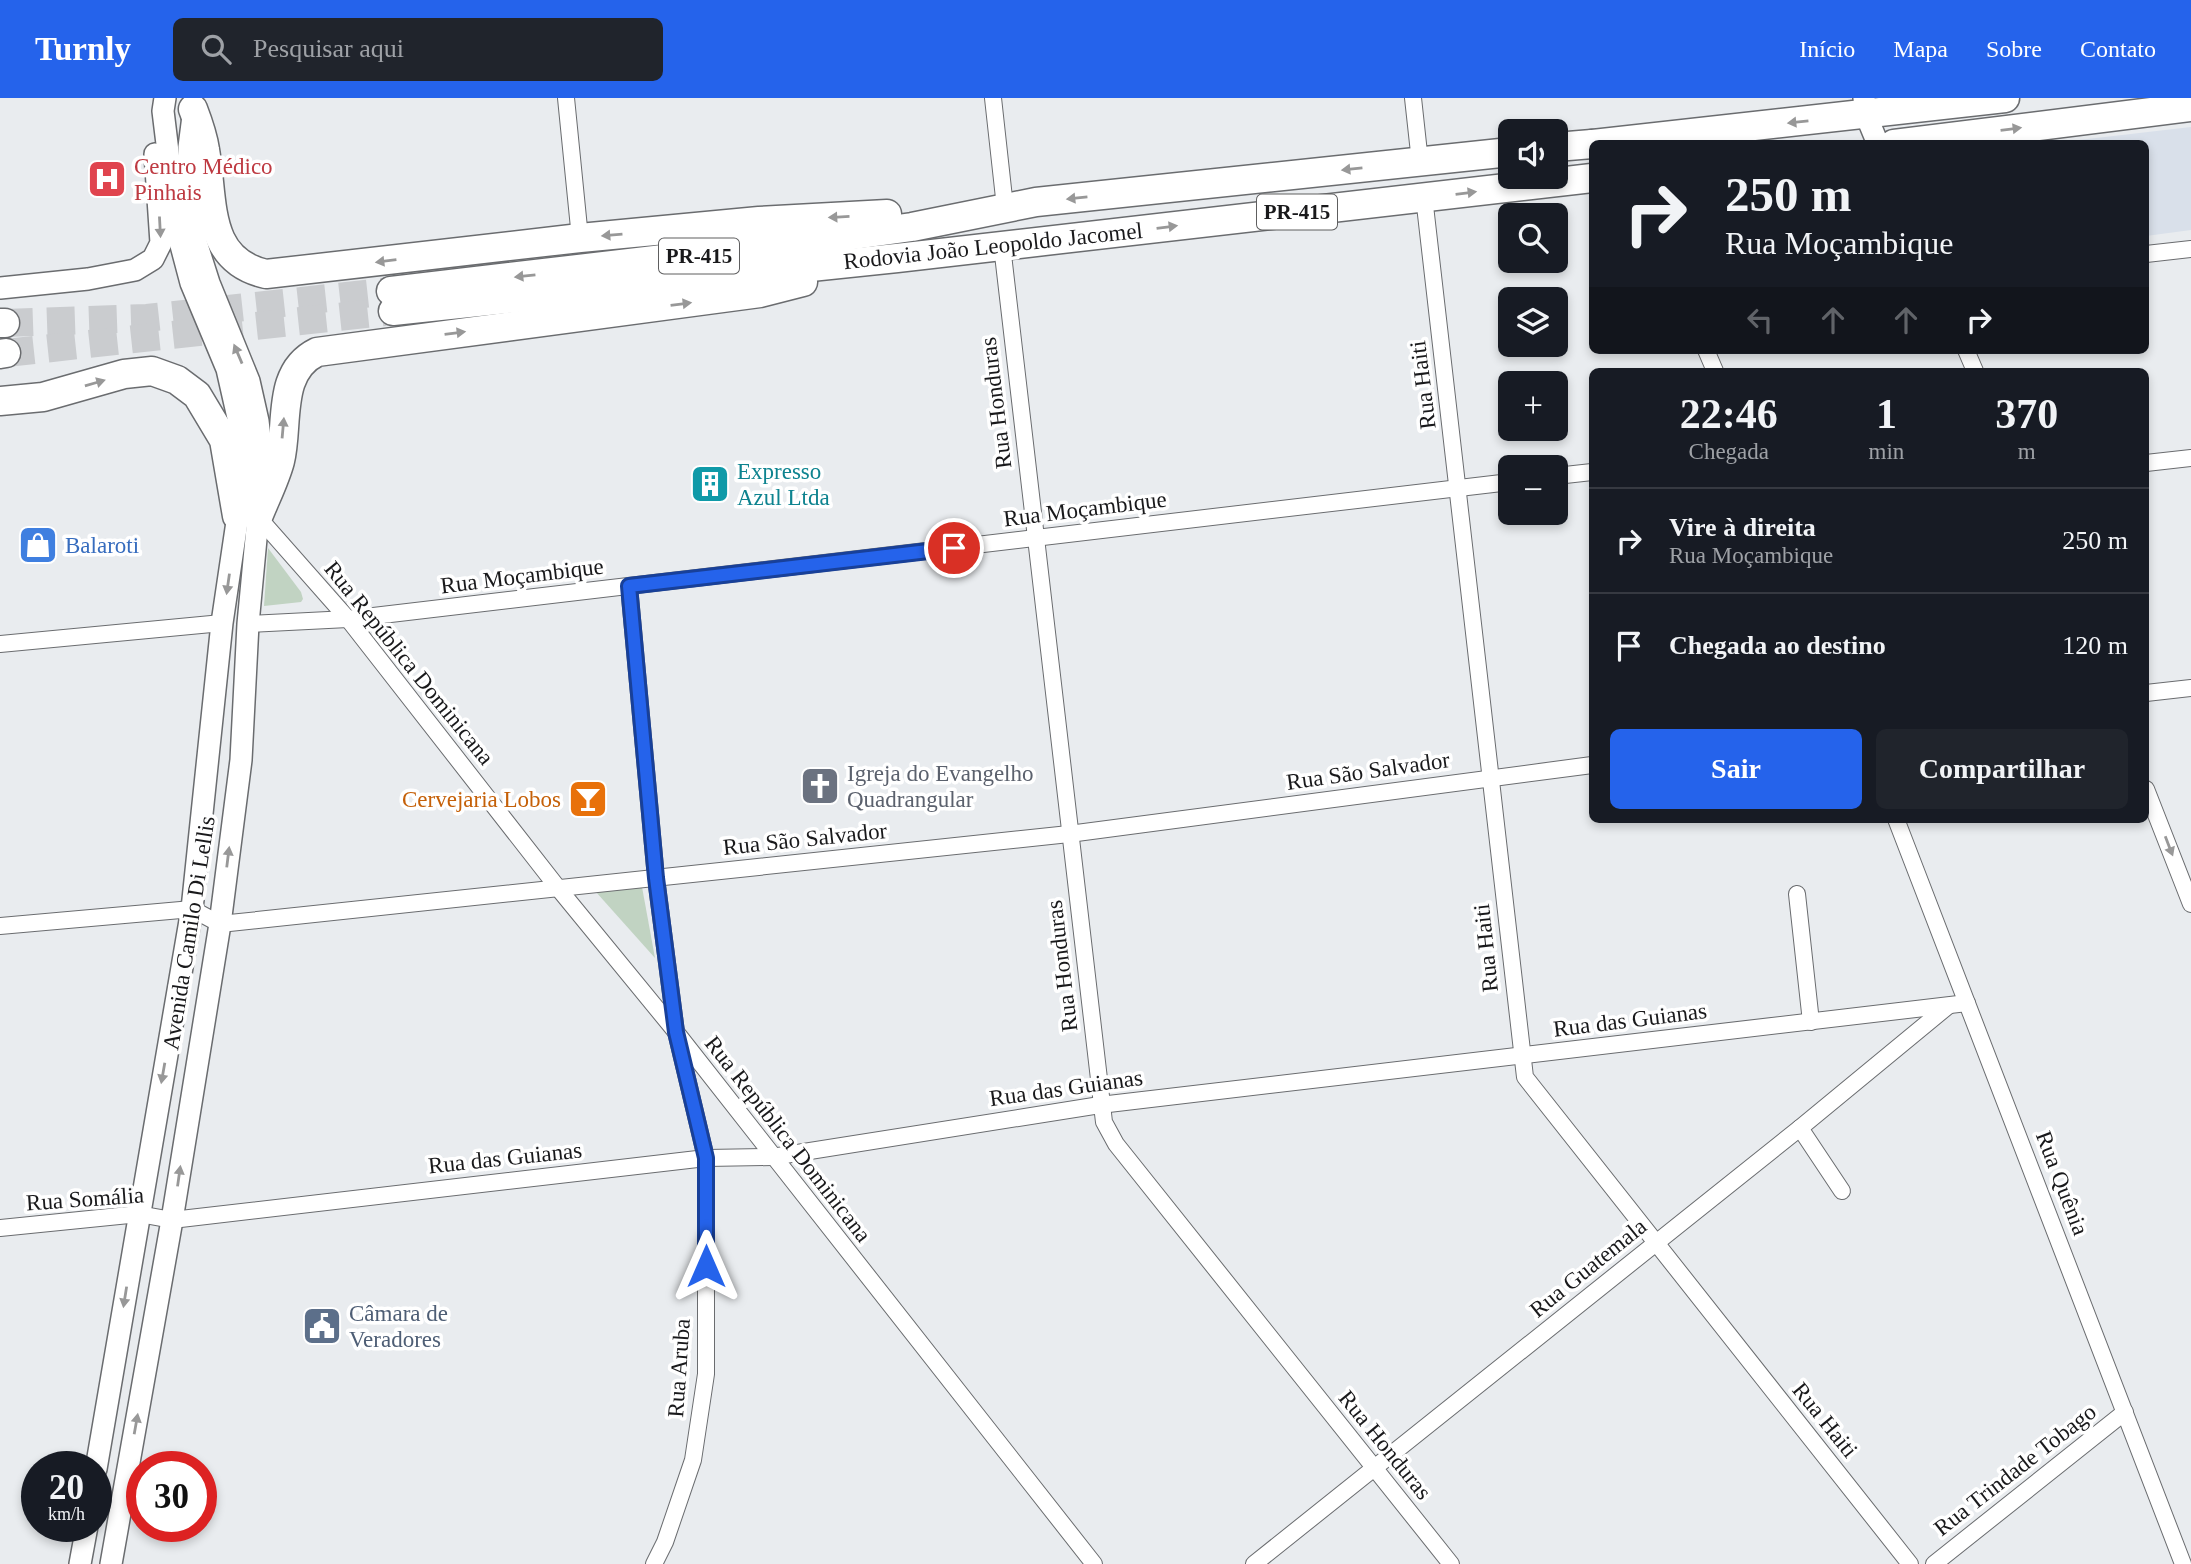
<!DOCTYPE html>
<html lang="pt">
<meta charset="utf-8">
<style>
body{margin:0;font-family:"Times New Roman",serif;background:#20242c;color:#f1f3f6;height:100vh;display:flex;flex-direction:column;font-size:26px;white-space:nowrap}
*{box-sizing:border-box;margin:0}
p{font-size:23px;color:#9ea1a6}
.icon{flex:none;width:38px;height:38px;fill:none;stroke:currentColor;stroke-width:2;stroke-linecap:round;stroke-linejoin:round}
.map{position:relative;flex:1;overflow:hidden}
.sheet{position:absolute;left:1589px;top:270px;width:560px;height:455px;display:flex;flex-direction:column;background:#171b24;border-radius:10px;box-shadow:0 4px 10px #0003}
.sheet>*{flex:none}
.top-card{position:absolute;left:1589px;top:42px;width:560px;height:214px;border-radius:10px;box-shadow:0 4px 10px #0003;background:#171b24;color:#f1f3f6;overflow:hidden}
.tools{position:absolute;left:1498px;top:21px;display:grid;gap:14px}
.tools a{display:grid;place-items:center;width:70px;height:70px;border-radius:10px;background:#171b24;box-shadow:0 4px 10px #0003;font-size:35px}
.speed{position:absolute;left:21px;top:1353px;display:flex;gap:14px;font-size:35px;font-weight:700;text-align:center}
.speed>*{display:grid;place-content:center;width:91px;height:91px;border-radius:50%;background:#171b24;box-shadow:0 4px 10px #0003;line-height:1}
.speed small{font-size:18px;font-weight:400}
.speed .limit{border:10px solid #d22;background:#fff;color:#111}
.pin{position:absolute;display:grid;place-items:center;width:60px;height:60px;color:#fff;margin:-30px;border:4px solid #fff;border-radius:50%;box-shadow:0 2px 7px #0007}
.me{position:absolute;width:77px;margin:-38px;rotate:0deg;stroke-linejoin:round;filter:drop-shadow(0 0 5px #0008)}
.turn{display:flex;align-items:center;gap:24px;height:147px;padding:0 21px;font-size:32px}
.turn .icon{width:91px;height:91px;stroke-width:2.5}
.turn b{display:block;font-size:49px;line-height:60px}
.lanes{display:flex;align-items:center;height:66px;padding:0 21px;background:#0003;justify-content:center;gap:35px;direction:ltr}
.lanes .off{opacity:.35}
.eta{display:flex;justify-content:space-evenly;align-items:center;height:119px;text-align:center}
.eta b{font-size:42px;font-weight:800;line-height:49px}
.cta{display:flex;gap:14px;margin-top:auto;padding:14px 21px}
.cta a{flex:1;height:80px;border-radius:10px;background:#2563eb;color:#fff;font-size:28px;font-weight:800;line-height:80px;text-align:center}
.cta a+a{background:#20242c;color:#f1f3f6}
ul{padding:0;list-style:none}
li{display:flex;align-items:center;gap:21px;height:105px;padding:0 21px;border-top:2px solid #363941}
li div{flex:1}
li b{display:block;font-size:26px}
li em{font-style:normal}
header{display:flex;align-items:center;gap:42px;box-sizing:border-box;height:98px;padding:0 35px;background:#2563eb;color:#fff}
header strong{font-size:33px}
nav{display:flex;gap:38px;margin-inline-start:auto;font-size:24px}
.search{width:490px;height:63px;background:#20242c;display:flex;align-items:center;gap:18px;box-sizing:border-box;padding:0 24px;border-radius:10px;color:#9ea1a6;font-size:26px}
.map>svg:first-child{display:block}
.built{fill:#d9e0ea}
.green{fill:#c1d3c2}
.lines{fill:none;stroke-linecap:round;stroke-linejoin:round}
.highway-tunnel{stroke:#cacccf;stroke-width:28;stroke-dasharray:28 14;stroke-linecap:butt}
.street-casing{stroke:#6a6c6f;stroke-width:18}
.secondary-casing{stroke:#6a6c6f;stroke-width:24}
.highway-casing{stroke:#6a6c6f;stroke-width:31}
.street{stroke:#fff;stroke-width:16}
.secondary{stroke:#fff;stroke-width:21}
.highway{stroke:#fff;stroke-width:28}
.oneway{fill:#989898}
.route-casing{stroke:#184099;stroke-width:18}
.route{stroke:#2563eb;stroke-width:12}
.labels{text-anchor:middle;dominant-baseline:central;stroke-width:7;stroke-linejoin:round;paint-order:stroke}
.shield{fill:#fff;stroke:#5e5e5f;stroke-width:2}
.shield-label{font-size:21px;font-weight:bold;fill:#19191b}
.health-label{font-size:23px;fill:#be3a42;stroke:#fff;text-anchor:start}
.street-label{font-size:23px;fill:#19191b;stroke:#fff}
.culture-label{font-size:23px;fill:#0d838f;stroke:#fff;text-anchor:start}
.shop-label{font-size:23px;fill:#366cbe;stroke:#fff;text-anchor:start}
.worship-label{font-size:23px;fill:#5b616d;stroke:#fff;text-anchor:start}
.food-label{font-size:23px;fill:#c56008;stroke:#fff;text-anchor:end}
.service-label{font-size:23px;fill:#4e5e75;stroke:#fff;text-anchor:start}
</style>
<header>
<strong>Turnly</strong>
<div class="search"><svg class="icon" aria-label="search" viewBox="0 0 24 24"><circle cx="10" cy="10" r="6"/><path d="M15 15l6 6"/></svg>Pesquisar aqui</div>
<nav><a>Início</a><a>Mapa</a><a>Sobre</a><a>Contato</a></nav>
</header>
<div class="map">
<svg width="2191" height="1466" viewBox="0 0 2191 1466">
<rect width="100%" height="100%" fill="#e9ecef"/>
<polygon class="built" points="2191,29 2191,132 2146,138 2146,46 2053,45"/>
<g class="green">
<polygon points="268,450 301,494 303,501 301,504 264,508"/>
<polygon points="642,789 655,860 596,794"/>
</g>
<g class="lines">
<g class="highway-tunnel">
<polyline points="5,225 147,220 391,193"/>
<polyline points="6,255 393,213"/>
</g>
<g class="street-casing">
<g id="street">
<polyline points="566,0 580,140"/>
<polyline points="993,0 1005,109"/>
<polyline points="1413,0 1420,64"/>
<polyline points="1424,99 1525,979 1910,1466"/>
<polyline points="1002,148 1104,1024 1116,1046 1451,1466"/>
<polyline points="2146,156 2191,151"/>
<polyline points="1706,252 1715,273"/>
<polyline points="1966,252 1975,273"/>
<polyline points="2146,365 2191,360"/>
<polyline points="1556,378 1592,374"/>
<polyline points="258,419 348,521 558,790 676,934 1094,1466"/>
<polyline points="629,488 656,780 676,934 706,1060 706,1276 693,1362 665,1444 654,1466"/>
<polyline points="248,526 348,521 1510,384"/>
<polyline points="0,546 222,525"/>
<polyline points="2146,595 2191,590"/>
<polyline points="2146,691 2191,806"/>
<polyline points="1896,721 2183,1466"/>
<polyline points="1797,796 1811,924"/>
<polyline points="0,828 192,811 220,826 1069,736 1592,667"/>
<polyline points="1800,1030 1842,1093"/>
<polyline points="0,1130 139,1116 172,1122 706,1060 772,1059 1100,1007 1967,905"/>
<polyline points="1254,1466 1800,1030 1948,908"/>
<polyline points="1934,1466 2125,1314"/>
</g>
</g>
<g class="secondary-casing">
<g id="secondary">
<polyline points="1864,0 1866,17 1878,46"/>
<polyline points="0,190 88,181 135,172 153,161 161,145 155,56"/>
<polyline points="96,1371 192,811 222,525 245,370 239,324 227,271 191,185 178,136 163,13 165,0"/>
<polyline points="80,1466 87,1428"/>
<polyline points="111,1466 172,1122 220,826 241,662 248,526 263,366 258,323 249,283 209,185 196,144 190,101 189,49 193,18"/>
</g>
</g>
<g class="highway-casing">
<g id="highway">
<path d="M 193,11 C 198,24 203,38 205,52 C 214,102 204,162 266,176 L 580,140 L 759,123 L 887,116"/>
<polyline points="1593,46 2005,0"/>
<polyline points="1894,46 2191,9"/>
<polyline points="1556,49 1592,46"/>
<polyline points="391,193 781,147 912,129 1036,104 1510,54"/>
<polyline points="393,213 897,160 1592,80"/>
<polyline points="0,225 5,225"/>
<polyline points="0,256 6,255"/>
<polyline points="0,303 43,299 124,276 152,273 177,282 197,297 224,342 237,418"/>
<path d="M 258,419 C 265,401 275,382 280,363 C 289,327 276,274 317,254 L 760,195 L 803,184"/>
</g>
</g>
<use href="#street" class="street"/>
<use href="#secondary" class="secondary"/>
<use href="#highway" class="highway"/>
</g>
<defs><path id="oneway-solid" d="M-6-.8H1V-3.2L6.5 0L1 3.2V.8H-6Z" transform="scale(1.75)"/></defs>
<g class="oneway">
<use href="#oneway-solid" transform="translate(1798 24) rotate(174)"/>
<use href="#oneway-solid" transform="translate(2011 31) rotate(-7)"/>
<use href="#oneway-solid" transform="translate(1352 71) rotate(174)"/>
<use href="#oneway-solid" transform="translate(1466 95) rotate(-7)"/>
<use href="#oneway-solid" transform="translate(1077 100) rotate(174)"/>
<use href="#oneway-solid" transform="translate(839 119) rotate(177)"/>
<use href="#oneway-solid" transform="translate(160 129) rotate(87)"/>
<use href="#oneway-solid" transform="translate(1167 129) rotate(-7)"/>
<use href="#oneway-solid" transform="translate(612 137) rotate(175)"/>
<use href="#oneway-solid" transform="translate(386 163) rotate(173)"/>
<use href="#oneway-solid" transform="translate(525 178) rotate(174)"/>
<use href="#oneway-solid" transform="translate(681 206) rotate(-7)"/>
<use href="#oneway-solid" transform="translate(455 235) rotate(-7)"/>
<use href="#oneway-solid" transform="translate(238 256) rotate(-113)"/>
<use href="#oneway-solid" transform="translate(95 285) rotate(-16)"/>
<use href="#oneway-solid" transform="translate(283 330) rotate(-85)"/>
<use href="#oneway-solid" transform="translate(228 486) rotate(98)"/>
<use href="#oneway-solid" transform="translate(2169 748) rotate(69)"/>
<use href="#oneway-solid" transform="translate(228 759) rotate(-83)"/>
<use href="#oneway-solid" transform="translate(163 975) rotate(100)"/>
<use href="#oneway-solid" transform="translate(179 1078) rotate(-82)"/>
<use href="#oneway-solid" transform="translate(125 1199) rotate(99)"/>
<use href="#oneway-solid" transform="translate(136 1326) rotate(-80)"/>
</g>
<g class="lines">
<g class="route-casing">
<polyline id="route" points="706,1168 706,1060 676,934 656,780 629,488 954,450"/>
</g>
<use href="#route" class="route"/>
</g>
<defs>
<g id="hospital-square" transform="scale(2.0125)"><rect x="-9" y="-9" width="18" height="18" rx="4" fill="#e0444e" stroke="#fff"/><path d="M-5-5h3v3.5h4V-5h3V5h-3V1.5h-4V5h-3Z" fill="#fff"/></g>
<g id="building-square" transform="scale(2.0125)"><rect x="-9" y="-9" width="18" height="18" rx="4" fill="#0f9aa8" stroke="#fff"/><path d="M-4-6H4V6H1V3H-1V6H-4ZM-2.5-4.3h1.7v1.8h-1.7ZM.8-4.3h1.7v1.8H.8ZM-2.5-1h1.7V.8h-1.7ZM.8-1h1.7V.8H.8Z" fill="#fff"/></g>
<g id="shop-square" transform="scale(2.0125)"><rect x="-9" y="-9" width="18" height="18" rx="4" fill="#3f7fe0" stroke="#fff"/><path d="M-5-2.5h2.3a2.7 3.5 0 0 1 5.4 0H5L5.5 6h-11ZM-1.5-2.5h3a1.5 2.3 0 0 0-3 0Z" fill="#fff"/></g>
<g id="church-square" transform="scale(2.0125)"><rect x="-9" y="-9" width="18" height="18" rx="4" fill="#6b7280" stroke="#fff"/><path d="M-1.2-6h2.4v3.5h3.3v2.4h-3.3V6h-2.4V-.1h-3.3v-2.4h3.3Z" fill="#fff"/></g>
<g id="bar-square" transform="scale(2.0125)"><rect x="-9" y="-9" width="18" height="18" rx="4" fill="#e8710a" stroke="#fff"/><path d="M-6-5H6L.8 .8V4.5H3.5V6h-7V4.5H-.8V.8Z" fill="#fff"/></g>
<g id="civic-square" transform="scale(2.0125)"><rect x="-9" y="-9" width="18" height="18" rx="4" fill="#5c6f8a" stroke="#fff"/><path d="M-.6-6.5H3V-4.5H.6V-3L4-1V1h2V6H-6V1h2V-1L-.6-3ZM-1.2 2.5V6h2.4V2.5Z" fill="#fff"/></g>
</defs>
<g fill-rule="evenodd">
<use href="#hospital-square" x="107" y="81"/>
<use href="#building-square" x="710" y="386"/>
<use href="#shop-square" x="38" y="447"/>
<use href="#church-square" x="820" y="688"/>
<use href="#bar-square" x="588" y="701"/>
<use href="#civic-square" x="322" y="1228"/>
</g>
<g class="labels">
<g class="shield">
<rect x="1257" y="96.5" width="80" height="35" rx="5"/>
<rect x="659" y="140.5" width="80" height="35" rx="5"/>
</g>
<g class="shield-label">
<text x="1297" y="114">PR-415</text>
<text x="699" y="158">PR-415</text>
</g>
<g class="health-label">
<text x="134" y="68">Centro Médico<tspan x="134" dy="26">Pinhais</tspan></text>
</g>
<g class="street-label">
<text transform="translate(993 148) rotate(-6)">Rodovia João Leopoldo Jacomel</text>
<text transform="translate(1423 287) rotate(-97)">Rua Haiti</text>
<text transform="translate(996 305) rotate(-97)">Rua Honduras</text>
<text transform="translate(1085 411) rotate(-7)">Rua Moçambique</text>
<text transform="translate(522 478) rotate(-7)">Rua Moçambique</text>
<text transform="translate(409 565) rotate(51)">Rua República Dominicana</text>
<text transform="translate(1368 673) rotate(-8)">Rua São Salvador</text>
<text transform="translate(805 741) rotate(-6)">Rua São Salvador</text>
<text transform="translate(189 835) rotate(-81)">Avenida Camilo Di Lellis</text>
<text transform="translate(1486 850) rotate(-96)">Rua Haiti</text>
<text transform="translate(1062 868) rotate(-97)">Rua Honduras</text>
<text transform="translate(1630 922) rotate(-7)">Rua das Guianas</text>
<text transform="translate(1066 990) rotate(-8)">Rua das Guianas</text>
<text transform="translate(788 1041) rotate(52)">Rua República Dominicana</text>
<text transform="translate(505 1060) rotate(-6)">Rua das Guianas</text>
<text transform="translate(2062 1085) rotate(69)">Rua Quênia</text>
<text transform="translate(85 1101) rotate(-4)">Rua Somália</text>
<text transform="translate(1588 1170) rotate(-39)">Rua Guatemala</text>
<text transform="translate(679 1270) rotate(-86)">Rua Aruba</text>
<text transform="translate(1825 1322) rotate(51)">Rua Haiti</text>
<text transform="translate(1385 1347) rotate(51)">Rua Honduras</text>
<text transform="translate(2015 1372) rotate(-38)">Rua Trindade Tobago</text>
</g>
<g class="culture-label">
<text x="737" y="373">Expresso<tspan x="737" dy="26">Azul Ltda</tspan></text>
</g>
<g class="shop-label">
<text x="65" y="447">Balaroti</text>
</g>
<g class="worship-label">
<text x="847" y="675">Igreja do Evangelho<tspan x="847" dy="26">Quadrangular</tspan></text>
</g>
<g class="food-label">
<text x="561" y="701">Cervejaria Lobos</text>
</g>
<g class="service-label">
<text x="349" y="1215">Câmara de<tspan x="349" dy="26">Veradores</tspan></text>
</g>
</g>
</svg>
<div class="tools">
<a><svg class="icon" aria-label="sound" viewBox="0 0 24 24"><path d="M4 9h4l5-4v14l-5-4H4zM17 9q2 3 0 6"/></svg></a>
<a><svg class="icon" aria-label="search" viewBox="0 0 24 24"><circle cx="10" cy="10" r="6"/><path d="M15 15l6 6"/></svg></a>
<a><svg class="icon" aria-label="layers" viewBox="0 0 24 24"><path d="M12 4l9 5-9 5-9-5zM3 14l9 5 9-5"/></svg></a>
<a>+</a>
<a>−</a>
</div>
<div class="speed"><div>20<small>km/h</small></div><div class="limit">30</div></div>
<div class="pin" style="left:954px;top:450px;background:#d93025"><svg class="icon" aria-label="arrive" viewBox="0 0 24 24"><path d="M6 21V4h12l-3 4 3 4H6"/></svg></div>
<svg class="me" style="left:706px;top:1168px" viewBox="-20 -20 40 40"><path d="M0-17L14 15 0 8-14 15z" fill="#2563eb" stroke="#fff" stroke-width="4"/></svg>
<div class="top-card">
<div class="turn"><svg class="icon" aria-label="right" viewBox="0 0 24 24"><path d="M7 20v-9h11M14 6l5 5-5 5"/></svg><div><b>250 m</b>Rua Moçambique</div></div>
<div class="lanes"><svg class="icon off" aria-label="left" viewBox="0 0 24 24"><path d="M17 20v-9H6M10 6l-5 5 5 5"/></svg><svg class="icon off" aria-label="ahead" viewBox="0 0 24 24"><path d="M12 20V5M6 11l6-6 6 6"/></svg><svg class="icon off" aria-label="ahead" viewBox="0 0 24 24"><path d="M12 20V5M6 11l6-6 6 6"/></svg><svg class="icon" aria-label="right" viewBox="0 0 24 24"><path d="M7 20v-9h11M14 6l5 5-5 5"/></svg></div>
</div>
<section class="sheet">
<div class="eta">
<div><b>22:46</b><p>Chegada</p></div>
<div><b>1</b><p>min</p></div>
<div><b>370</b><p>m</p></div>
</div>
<ul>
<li><svg class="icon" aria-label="right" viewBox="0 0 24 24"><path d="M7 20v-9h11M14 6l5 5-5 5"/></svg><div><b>Vire à direita</b><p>Rua Moçambique</p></div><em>250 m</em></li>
<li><svg class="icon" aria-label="arrive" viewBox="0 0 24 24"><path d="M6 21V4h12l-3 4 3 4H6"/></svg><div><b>Chegada ao destino</b></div><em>120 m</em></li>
</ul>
<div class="cta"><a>Sair</a><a>Compartilhar</a></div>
</section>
</div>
